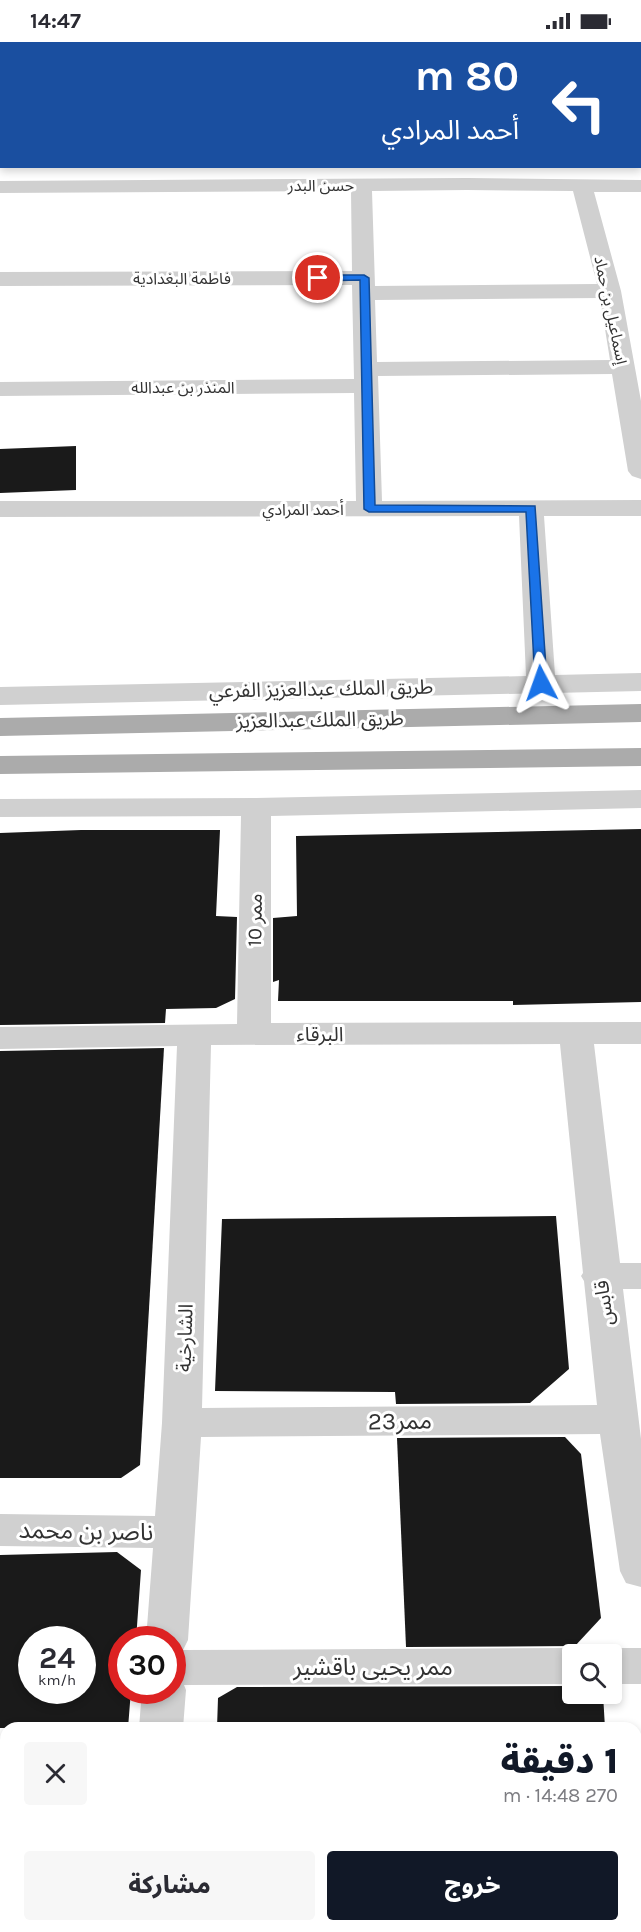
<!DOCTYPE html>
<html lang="ar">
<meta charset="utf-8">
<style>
body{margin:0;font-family:Karla,"Noto Sans Arabic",sans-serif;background:#f7f7f7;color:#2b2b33;direction:rtl;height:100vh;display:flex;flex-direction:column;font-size:22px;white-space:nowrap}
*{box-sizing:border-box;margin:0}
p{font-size:20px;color:#7c7c81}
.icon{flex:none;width:33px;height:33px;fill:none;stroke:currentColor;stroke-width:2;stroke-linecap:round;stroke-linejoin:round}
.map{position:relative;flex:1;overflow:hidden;direction:ltr}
.details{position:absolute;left:0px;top:1680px;width:642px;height:210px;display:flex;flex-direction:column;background:#fff;border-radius:18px 18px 0 0;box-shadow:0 3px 9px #0003;direction:rtl}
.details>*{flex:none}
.banner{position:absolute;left:0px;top:0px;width:642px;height:126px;box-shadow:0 3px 9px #0003;direction:rtl;background:#1a4fa0;color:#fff;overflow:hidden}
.tools{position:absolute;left:562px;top:1602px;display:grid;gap:12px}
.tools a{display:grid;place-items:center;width:60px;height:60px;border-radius:6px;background:#fff;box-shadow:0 3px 9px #0003;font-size:30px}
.speed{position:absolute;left:18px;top:1584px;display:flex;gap:12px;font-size:30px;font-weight:700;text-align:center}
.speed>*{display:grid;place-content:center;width:78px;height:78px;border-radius:50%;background:#fff;box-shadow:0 3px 9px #0003;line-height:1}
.speed small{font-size:15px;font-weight:400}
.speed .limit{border:9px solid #d22;background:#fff;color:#111}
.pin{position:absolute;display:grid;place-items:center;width:51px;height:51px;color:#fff;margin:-26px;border:3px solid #fff;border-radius:50%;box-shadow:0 2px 6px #0007}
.me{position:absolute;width:66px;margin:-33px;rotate:356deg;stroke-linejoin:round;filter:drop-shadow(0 0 4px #0008)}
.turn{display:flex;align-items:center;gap:21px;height:126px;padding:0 24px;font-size:27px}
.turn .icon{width:78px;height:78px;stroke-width:2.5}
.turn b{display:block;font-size:42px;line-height:51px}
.round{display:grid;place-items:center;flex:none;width:63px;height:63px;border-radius:6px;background:#f7f7f7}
.headline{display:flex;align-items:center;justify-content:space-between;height:102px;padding:0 24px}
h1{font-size:36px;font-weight:800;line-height:45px;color:#111827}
.primary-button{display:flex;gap:12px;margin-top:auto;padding:12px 24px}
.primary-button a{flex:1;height:69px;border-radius:6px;background:#111827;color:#fff;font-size:24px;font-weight:800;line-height:69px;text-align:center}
.primary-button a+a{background:#f7f7f7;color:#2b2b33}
.status{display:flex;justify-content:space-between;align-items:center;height:42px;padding:0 30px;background:#fff;direction:ltr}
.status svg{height:16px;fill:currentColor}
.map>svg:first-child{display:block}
.building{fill:#1a1a1a;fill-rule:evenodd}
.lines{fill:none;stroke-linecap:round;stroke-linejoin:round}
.minor{fill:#d0d0d0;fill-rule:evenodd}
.major{fill:#ababab;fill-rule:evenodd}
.route{fill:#1a73e8;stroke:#114b97;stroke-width:1.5}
.labels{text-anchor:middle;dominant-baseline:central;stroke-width:6;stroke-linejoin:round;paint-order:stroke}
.far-street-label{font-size:16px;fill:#333;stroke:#fff}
.street-label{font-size:20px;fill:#333;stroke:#fff}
.near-street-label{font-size:24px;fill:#333;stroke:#fff}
</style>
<div class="status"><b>14:47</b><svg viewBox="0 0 49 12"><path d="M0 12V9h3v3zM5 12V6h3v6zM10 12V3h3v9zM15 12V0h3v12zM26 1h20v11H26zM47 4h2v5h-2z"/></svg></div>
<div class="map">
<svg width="641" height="1890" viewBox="0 0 641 1890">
<rect width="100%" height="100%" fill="#fff"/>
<g class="building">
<polygon points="76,404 76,448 0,451 0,407"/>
<polygon points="641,787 641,960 513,963 513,959 278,959 279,938 273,940 273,876 297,874 296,794"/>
<polygon points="81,788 220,788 216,874 237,875 235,957 216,966 166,967 165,981 0,983 0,791"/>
<polygon points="164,1006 140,1423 121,1436 0,1436 0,1009"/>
<polygon points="556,1174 569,1327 530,1361 396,1362 395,1350 215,1349 222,1177"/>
<polygon points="565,1395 581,1412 601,1576 575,1604 406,1605 397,1396"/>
<path d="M 117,1510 L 141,1528 L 136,1598 L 122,1598 L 122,1648 L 131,1648 L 128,1686 L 0,1686 L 0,1513 ZM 32,1598 L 82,1598 L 82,1648 L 32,1648 Z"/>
<polygon points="573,1644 573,1652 603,1652 605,1686 217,1686 218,1656 237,1645"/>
</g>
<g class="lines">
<g class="minor">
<rect x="481" y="0" width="18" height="2"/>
<rect x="640" y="39" width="1" height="12"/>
<rect x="0" y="45" width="2" height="12"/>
<path d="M 467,136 L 641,138 L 641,150 L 594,150 L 621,249 L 641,359 L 641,437 L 632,434 L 628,429 L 612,332 L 378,334 L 382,459 L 641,458 L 641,474 L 544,474 L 555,633 L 641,631 L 641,649 L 0,663 L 0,645 L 526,634 L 519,474 L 0,475 L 0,459 L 356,459 L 354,351 L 0,354 L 0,340 L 354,337 L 352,243 L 0,244 L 0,230 L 352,229 L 351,149 L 0,151 L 0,139 ZM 467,148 L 573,149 L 597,242 L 375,244 L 372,149 ZM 600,256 L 610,318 L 377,320 L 375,258 Z"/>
<path d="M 641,748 L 641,766 L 271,774 L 271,981 L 641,980 L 641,1002 L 594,1002 L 620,1221 L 641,1221 L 641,1247 L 623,1247 L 641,1397 L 641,1545 L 626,1541 L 620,1529 L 600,1392 L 201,1395 L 188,1598 L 183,1608 L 573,1606 L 589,1612 L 573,1612 L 573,1642 L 184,1643 L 186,1648 L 183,1686 L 139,1686 L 142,1648 L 172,1648 L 172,1598 L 146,1598 L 153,1506 L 0,1504 L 0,1472 L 155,1474 L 162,1381 L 177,1004 L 0,1007 L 0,985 L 237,982 L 241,774 L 0,775 L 0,757 L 256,756 ZM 560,1002 L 583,1231 L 581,1234 L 584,1239 L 597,1363 L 202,1366 L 211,1003 Z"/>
<polygon points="612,1606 641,1606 641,1642 612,1642 612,1612 596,1612"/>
<rect x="0" y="1827" width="6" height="40"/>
<rect x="124" y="1884" width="48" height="6"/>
</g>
<g class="major">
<polygon points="641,662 641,680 0,694 0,676"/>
<polygon points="641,706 641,724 0,732 0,714"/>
</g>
</g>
<polygon class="route" points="364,233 369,236 375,463 535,464 547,641 545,644 537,644 535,641 526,470 369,470 364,467 360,238 318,239 314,236 318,233"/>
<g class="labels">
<g class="far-street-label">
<text x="321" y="143">حسن البدر</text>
<text x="182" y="236">فاطمة البغدادية</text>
<text transform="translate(611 268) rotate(78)">إسماعيل بن حماد</text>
<text x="183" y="345">المنذر بن عبدالله</text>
<text x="303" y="467">أحمد المرادي</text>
</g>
<g class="street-label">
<text transform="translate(321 647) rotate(-1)">طريق الملك عبدالعزيز الفرعي</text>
<text transform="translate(320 678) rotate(-1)">طريق الملك عبدالعزيز</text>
<text transform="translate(255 878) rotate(-89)">ممر 10</text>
<text x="320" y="992">البرقاء</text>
<text transform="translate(604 1261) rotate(-97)">قابس</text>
<text transform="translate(185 1296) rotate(-88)">الشارخية</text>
</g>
<g class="near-street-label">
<text transform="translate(400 1379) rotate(-1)">ممر23</text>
<text transform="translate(86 1489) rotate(1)">ناصر بن محمد</text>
<text x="373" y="1625">ممر يحيى باقشير</text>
</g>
</g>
</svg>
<div class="tools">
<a><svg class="icon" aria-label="search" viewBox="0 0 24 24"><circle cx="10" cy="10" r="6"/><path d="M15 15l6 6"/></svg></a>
</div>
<div class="speed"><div>24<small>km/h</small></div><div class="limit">30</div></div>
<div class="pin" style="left:318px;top:236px;background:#d93025"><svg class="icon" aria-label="arrive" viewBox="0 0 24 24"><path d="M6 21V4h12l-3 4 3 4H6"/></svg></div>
<svg class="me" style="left:541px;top:641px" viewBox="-20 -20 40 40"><path d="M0-17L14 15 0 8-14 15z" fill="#1a73e8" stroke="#fff" stroke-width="4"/></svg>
<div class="banner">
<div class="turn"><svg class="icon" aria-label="left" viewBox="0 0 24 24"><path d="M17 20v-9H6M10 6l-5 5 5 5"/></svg><div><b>80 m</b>أحمد المرادي</div></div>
</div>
<section class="details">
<div class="headline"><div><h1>1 دقيقة</h1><p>270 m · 14:48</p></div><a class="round"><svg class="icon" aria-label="close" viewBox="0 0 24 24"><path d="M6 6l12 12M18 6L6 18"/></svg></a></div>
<div class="primary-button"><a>خروج</a><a>مشاركة</a></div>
</section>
</div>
